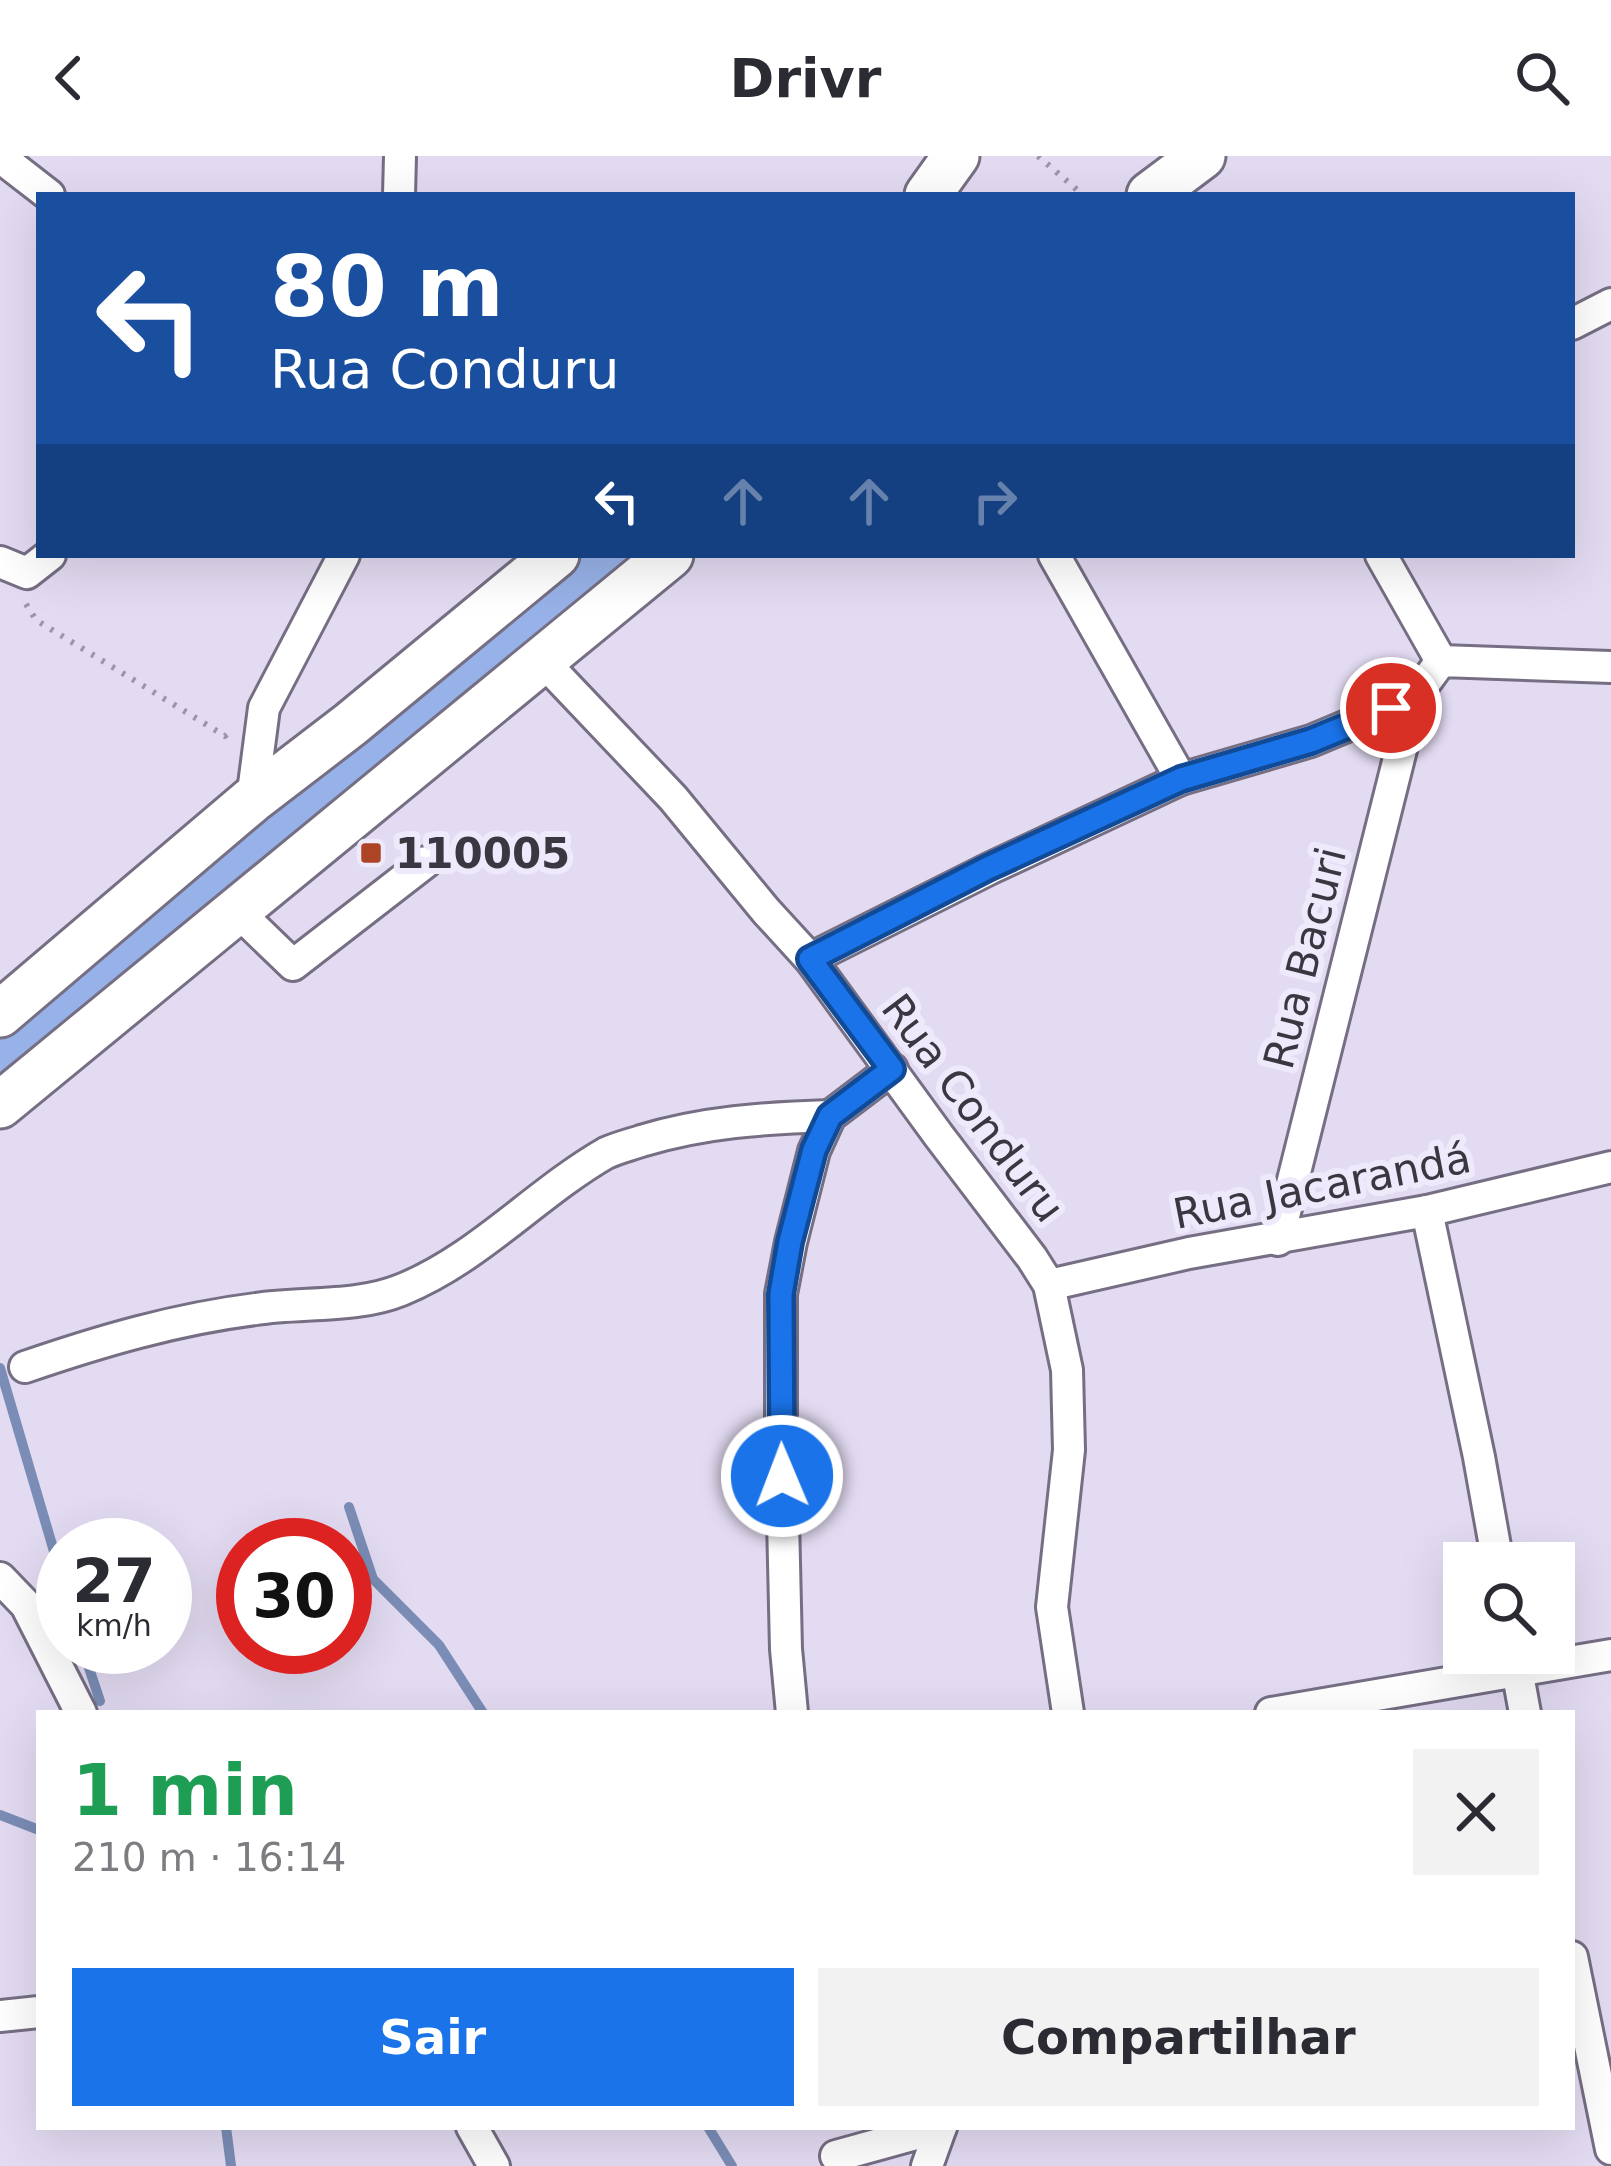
<!DOCTYPE html>
<html lang="pt">
<meta charset="utf-8">
<style>
body{margin:0;font-family:"DejaVu Sans",sans-serif;background:#f2f2f3;color:#2b2b33;height:100vh;display:flex;flex-direction:column;font-size:45px;white-space:nowrap}
*{box-sizing:border-box;margin:0}
p{font-size:39px;color:#7c7c81}
.icon{flex:none;width:66px;height:66px;fill:none;stroke:currentColor;stroke-width:2;stroke-linecap:round;stroke-linejoin:round}
.map{position:relative;flex:1;overflow:hidden}
.panel{position:absolute;left:36px;top:1554px;width:1539px;height:420px;display:flex;flex-direction:column;background:#fff;border-radius:0px;box-shadow:0 12px 48px #0002}
.panel>*{flex:none}
.hud{position:absolute;left:36px;top:36px;width:1539px;height:366px;border-radius:0px;box-shadow:0 12px 48px #0002;background:#1a4fa0;color:#fff;overflow:hidden}
.fabs{position:absolute;left:1443px;top:1386px;display:grid;gap:24px}
.fabs a{display:grid;place-items:center;width:132px;height:132px;border-radius:0px;background:#fff;box-shadow:0 12px 48px #0002;font-size:60px}
.speed{position:absolute;left:36px;top:1362px;display:flex;gap:24px;font-size:60px;font-weight:700;text-align:center}
.speed>*{display:grid;place-content:center;width:156px;height:156px;border-radius:50%;background:#fff;box-shadow:0 12px 48px #0002;line-height:1}
.speed small{font-size:30px;font-weight:400}
.speed .limit{border:18px solid #d22;background:#fff;color:#111}
.pin{position:absolute;display:grid;place-items:center;width:102px;height:102px;color:#fff;margin:-51px;border:6px solid #fff;border-radius:50%;box-shadow:0 3px 12px #0007}
.me{position:absolute;width:132px;margin:-66px;rotate:359deg;stroke-linejoin:round;filter:drop-shadow(0 0 9px #0008)}
.turn{display:flex;align-items:center;gap:42px;height:252px;padding:0 36px;font-size:54px}
.turn .icon{width:156px;height:156px;stroke-width:2.5}
.turn b{display:block;font-size:84px;line-height:102px}
.lanes{display:flex;align-items:center;height:114px;padding:0 36px;background:#0003;justify-content:center;gap:60px;direction:ltr}
.lanes .off{opacity:.35}
.round{display:grid;place-items:center;flex:none;width:126px;height:126px;border-radius:0px;background:#f2f2f3}
.head{display:flex;align-items:center;justify-content:space-between;height:204px;padding:0 36px}
h1{font-size:72px;font-weight:700;line-height:90px;color:#1e9e55}
.primary-button{display:flex;gap:24px;margin-top:auto;padding:24px 36px}
.primary-button a{flex:1;height:138px;border-radius:0px;background:#1a73e8;color:#fff;font-size:48px;font-weight:700;line-height:138px;text-align:center}
.primary-button a+a{background:#f2f2f3;color:#2b2b33}
header{display:flex;justify-content:space-between;align-items:center;height:156px;padding:0 36px;background:#fff;font-size:54px;font-weight:700}
.map>svg:first-child{display:block}
.lines{fill:none;stroke-linecap:round;stroke-linejoin:round}
.stream{stroke:#7b8db6;stroke-width:10}
.canal{stroke:#97b2e8;stroke-width:39}
.street-casing{stroke:#766e83;stroke-width:36}
.primary-casing{stroke:#766e83;stroke-width:51}
.path{stroke:#9b95a6;stroke-width:6;stroke-dasharray:3 9;stroke-linecap:butt}
.street{stroke:#fff;stroke-width:30}
.primary{stroke:#fff;stroke-width:45}
.route-casing{stroke:#114b97;stroke-width:30}
.route{stroke:#1a73e8;stroke-width:21}
.poi-dot{fill:#ac4425;stroke:#efe9fc;stroke-width:4.5}
.labels{text-anchor:middle;dominant-baseline:central;stroke-width:12;stroke-linejoin:round;paint-order:stroke}
.poi-label{font-size:42px;font-weight:bold;fill:#3b3741;stroke:#efe9fc;text-anchor:start}
.street-label{font-size:42px;fill:#3b3741;stroke:#efe9fc}
</style>
<header><svg class="icon" aria-label="back" viewBox="0 0 24 24"><path d="M15 5l-7 7 7 7"/></svg>Drivr<svg class="icon" aria-label="search" viewBox="0 0 24 24"><circle cx="10" cy="10" r="6"/><path d="M15 15l6 6"/></svg></header>
<div class="map">
<svg width="1611" height="2010" viewBox="0 0 1611 2010">
<rect width="100%" height="100%" fill="#e3dbf2"/>
<g class="lines">
<g class="stream">
<polyline points="0,1212 63,1426"/>
<polyline points="349,1351 373,1423 439,1489 483,1557"/>
<polyline points="82,1491 100,1545"/>
<polyline points="0,1659 39,1674"/>
<polyline points="226,1971 231,2010"/>
<polyline points="708,1971 732,2010"/>
</g>
<polyline class="canal" points="0,903 610,399"/>
<g class="street-casing">
<g id="street">
<polyline points="0,1 49,39"/>
<polyline points="399,39 400,0"/>
<polyline points="1572,168 1611,148"/>
<polyline points="1054,399 1181,623"/>
<polyline points="1381,399 1441,505"/>
<polyline points="0,406 27,417 50,399"/>
<polyline points="541,503 673,642 766,755 810,803 939,980 1032,1102 1049,1129 1067,1214 1069,1294 1052,1451 1068,1557"/>
<polyline points="252,644 264,552 344,399"/>
<polyline points="236,754 293,809 426,706"/>
<polyline points="810,803 989,713 1181,623 1311,585 1414,542 1441,505 1611,511"/>
<polyline points="1427,1055 1479,1301 1498,1407"/>
<polyline points="1278,1084 1414,542"/>
<polyline points="1049,1129 1189,1097 1427,1055 1611,1011"/>
<path d="M 25,1211 C 101,1185 176,1163 256,1153 C 302,1146 357,1152 401,1134 C 478,1103 535,1038 606,997 C 617,992 629,989 641,985 C 703,966 765,962 830,960"/>
<polyline points="0,1422 26,1449 81,1557"/>
<polyline points="1514,1497 1525,1557"/>
<polyline points="792,1557 786,1493 781,1277 781,1138 791,1086 814,995 830,960 892,913"/>
<polyline points="1271,1557 1611,1499"/>
<polyline points="1572,1801 1611,1993"/>
<polyline points="0,1860 39,1856"/>
<polyline points="472,1971 494,2010"/>
<polyline points="836,2000 941,1971"/>
<polyline points="927,2010 941,1971"/>
</g>
</g>
<g class="primary-casing">
<g id="primary">
<polyline points="928,39 956,0"/>
<polyline points="1150,39 1202,0"/>
<polyline points="0,858 252,644 351,568 556,399"/>
<polyline points="0,949 670,399"/>
</g>
</g>
<g class="path">
<polyline points="1038,0 1083,39"/>
<polyline points="26,448 36,464 225,580 227,578"/>
</g>
<use href="#street" class="street"/>
<use href="#primary" class="primary"/>
</g>
<g class="lines">
<g class="route-casing">
<polyline id="route" points="782,1320 781,1138 790,1086 814,994 830,960 892,913 810,803 988,712 1181,623 1311,585 1391,552"/>
</g>
<use href="#route" class="route"/>
</g>
<rect class="poi-dot" x="359" y="685" width="24" height="24" rx="6"/>
<g class="labels">
<g class="poi-label">
<text x="395" y="697">110005</text>
</g>
<g class="street-label">
<text transform="translate(1305 802) rotate(-76)">Rua Bacuri</text>
<text transform="translate(973 952) rotate(53)">Rua Conduru</text>
<text transform="translate(1322 1030) rotate(-11)">Rua Jacarandá</text>
</g>
</g>
</svg>
<div class="fabs">
<a><svg class="icon" aria-label="search" viewBox="0 0 24 24"><circle cx="10" cy="10" r="6"/><path d="M15 15l6 6"/></svg></a>
</div>
<div class="speed"><div>27<small>km/h</small></div><div class="limit">30</div></div>
<div class="pin" style="left:1391px;top:552px;background:#d93025"><svg class="icon" aria-label="arrive" viewBox="0 0 24 24"><path d="M6 21V4h12l-3 4 3 4H6"/></svg></div>
<svg class="me" style="left:782px;top:1320px" viewBox="-20 -20 40 40"><circle r="17" fill="#1a73e8" stroke="#fff" stroke-width="3"/><path d="M0-11L8 9 0 5-8 9z" fill="#fff"/></svg>
<div class="hud">
<div class="turn"><svg class="icon" aria-label="left" viewBox="0 0 24 24"><path d="M17 20v-9H6M10 6l-5 5 5 5"/></svg><div><b>80 m</b>Rua Conduru</div></div>
<div class="lanes"><svg class="icon" aria-label="left" viewBox="0 0 24 24"><path d="M17 20v-9H6M10 6l-5 5 5 5"/></svg><svg class="icon off" aria-label="ahead" viewBox="0 0 24 24"><path d="M12 20V5M6 11l6-6 6 6"/></svg><svg class="icon off" aria-label="ahead" viewBox="0 0 24 24"><path d="M12 20V5M6 11l6-6 6 6"/></svg><svg class="icon off" aria-label="right" viewBox="0 0 24 24"><path d="M7 20v-9h11M14 6l5 5-5 5"/></svg></div>
</div>
<section class="panel">
<div class="head"><div><h1>1 min</h1><p>210 m · 16:14</p></div><a class="round"><svg class="icon" aria-label="close" viewBox="0 0 24 24"><path d="M6 6l12 12M18 6L6 18"/></svg></a></div>
<div class="primary-button"><a>Sair</a><a>Compartilhar</a></div>
</section>
</div>
